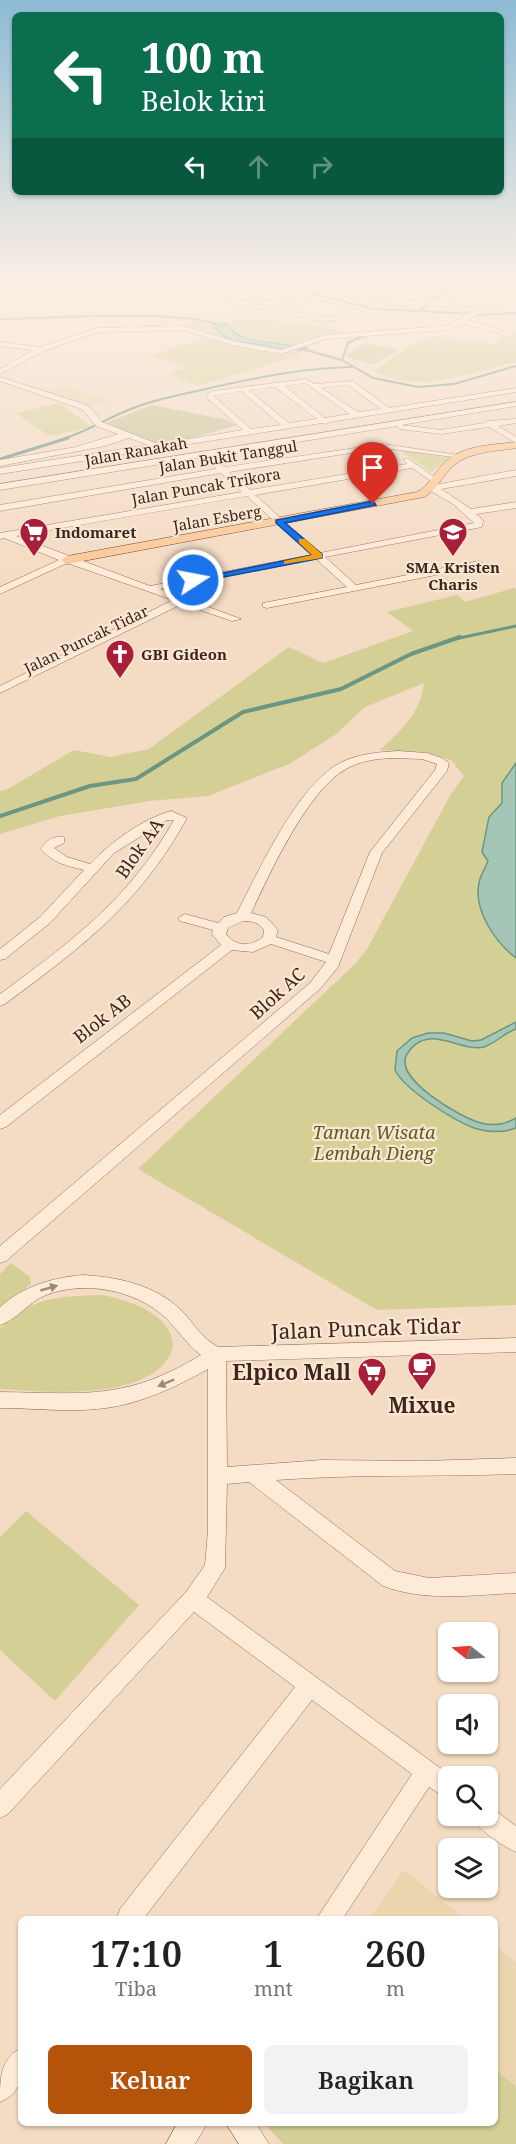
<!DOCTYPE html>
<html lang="id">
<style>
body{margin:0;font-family:"Noto Serif",serif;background:#f2f2f2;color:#222;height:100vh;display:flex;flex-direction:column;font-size:22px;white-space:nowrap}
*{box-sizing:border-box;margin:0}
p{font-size:20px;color:#767676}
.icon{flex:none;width:33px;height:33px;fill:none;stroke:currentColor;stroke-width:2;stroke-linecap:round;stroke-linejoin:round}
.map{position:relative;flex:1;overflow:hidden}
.drawer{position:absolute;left:18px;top:1916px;width:480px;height:210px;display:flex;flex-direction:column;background:#fff;border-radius:9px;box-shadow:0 2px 4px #0004}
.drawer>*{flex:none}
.hud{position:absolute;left:12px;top:12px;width:492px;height:183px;border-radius:9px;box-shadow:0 2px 4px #0004;background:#0b6e4f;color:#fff;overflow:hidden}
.needle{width:39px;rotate:287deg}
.buttons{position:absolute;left:438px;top:1622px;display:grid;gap:12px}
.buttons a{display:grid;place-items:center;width:60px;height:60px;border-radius:9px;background:#fff;box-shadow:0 2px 4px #0004;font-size:30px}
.pin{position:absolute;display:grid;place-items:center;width:51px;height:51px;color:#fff;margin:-62px -26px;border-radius:50% 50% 50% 0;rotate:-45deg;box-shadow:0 0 6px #0007}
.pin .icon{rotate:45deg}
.me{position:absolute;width:66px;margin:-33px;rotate:79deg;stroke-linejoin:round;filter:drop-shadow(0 0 4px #0008)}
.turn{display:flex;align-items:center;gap:21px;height:126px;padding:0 30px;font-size:27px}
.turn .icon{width:78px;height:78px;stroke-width:2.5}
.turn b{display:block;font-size:42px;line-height:51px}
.lanes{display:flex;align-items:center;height:57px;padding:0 30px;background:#0003;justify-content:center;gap:30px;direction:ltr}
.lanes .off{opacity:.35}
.eta{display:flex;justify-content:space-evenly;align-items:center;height:102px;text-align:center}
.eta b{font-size:36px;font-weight:600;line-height:42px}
.button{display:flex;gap:12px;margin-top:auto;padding:12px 30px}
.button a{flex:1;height:69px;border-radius:9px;background:#b45309;color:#fff;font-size:24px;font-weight:600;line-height:69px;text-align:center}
.button a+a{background:#f2f2f2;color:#222}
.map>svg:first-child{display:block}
.farmland{fill:#ead5af}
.green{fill:#d4cf95}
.cemetery{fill:#c7c495}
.water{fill:#a5c6b6;stroke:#6b9683;stroke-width:1.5}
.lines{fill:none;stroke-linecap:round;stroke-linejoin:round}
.stream-far2{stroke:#6b9683;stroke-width:2}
.stream-far1{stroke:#6b9683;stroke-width:3}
.stream{stroke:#6b9683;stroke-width:4}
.minor-casing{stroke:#916a57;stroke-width:1}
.major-casing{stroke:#5e392b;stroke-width:1}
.minor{fill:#fdead7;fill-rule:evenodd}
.major{fill:#fbc896;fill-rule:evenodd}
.oneway{fill:#9e887a}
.route{fill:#1a73e8;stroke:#114b97;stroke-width:1.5}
.slow{fill:#f59e0b}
.labels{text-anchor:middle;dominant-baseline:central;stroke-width:4.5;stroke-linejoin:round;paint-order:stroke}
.far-street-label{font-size:15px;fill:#3f261d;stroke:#fae7d3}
.far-poi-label{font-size:15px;font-weight:bold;fill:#3f261d;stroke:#fae7d3;text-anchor:start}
.street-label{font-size:18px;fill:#3f261d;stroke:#fae7d3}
.park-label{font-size:18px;font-style:italic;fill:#5a5e21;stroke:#fae7d3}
.near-street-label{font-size:21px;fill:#3f261d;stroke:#fae7d3}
.near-poi-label{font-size:21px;font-weight:bold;fill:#3f261d;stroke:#fae7d3;text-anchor:end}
</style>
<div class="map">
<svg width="516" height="2144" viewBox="0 0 516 2144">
<rect width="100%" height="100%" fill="#f4dbc3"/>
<g class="farmland">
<polygon points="63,385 111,401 89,408 45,391"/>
<polygon points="404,1870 463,1918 370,1918"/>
<polygon points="495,1945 516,1962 516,2087 495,2068"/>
</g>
<g class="green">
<polygon points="246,318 323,326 344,333 307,340 295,345 246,339 235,333 226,323"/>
<path d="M 201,321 C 214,325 221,335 233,340 C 250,346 272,345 290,348 L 281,351 L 227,340 L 180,326 Z"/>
<path d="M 516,330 L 516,362 C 468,371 421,396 373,371 C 387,363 415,340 430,337 C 449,333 463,349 481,340 L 493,344 Z"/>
<polygon points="208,337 271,353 290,351 303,354 197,386 168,373 185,368 153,355"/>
<polygon points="59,403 92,427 49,436 16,413"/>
<polygon points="401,449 447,457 449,458 431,472 399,450"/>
<path d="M 514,588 L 516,590 L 516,1305 L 377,1310 L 138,1169 L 355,964 L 367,949 L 451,794 L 464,776 L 451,760 L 425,752 L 380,750 C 401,730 421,713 424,683 L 365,707 L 335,735 L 289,764 L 208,796 L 149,801 L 60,816 L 0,834 L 0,791 L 8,789 L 74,750 L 110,757 L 149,749 L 289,647 L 323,663 L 413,631 L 387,612 L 457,595 L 465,602 Z"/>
<polygon points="11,1263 30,1277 31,1284 0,1308 0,1274"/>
<path d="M 102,1295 C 128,1300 173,1314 173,1347 C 157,1403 44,1392 0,1389 L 0,1328 C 29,1297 63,1296 102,1295 Z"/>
<polygon points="26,1511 139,1605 55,1701 0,1650 0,1537"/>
<polygon points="495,2068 516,2087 516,2144 283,2144 264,2123 495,2122"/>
</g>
<g class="cemetery">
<polygon points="366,343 400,350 373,365 345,356"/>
<polygon points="152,405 223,419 237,425 163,446 103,424"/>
</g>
<g class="water">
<polygon points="226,323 235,333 246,339 307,348 301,351 229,340 212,325"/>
<path d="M 516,763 L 516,958 C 496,943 473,910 479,883 C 480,876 485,869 488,861 L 482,852 L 489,817 L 502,803 L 502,783 Z"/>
<path d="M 516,1022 L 516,1029 C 504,1033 496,1043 484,1047 C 461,1053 427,1021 407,1054 C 392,1078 461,1118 481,1123 C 493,1126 506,1124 516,1118 L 516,1128 C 503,1133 487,1132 474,1128 C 453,1120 405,1090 395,1070 L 397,1051 L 412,1038 L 428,1033 L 444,1033 L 472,1041 L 481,1040 Z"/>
</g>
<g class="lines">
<g class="stream-far2">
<polyline points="248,281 263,282"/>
<polyline points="301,291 374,309 419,311 455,284 428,281"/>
<polyline points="419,311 471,314"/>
<polyline points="478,315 516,313"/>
<path d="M 0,319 C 45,319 192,308 223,327"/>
<polyline points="298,348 342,360 373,378 418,387 454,384 516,366"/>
<polyline points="342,360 348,343 367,334"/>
<path d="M 63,439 C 88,431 104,420 126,411 C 152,400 179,395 206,389 C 255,378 301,368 351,367"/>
</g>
<g class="stream-far1">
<polyline points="0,459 68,438"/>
<polyline points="455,639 516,626"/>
</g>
<polyline class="stream" points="0,816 90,786 136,779 243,712 341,689 411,654 460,637"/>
<g class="minor-casing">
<g id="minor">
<polygon points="110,281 203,290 223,297 321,317 333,317 362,308 365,310 336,320 321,321 221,301 202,294 107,285"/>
<polygon points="199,281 240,284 261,281 353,305 350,307 261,285 241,289 293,300 291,303 238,292 236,287"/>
<polygon points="337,281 400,289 429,299 479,309 516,290 516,295 467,320 501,330 499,333 462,323 446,330 326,339 281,354 232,345 183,330 98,332 44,351 0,374 0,369 34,350 0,346 0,342 41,347 97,328 183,326 233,341 281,350 325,335 445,326 473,312 427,303 412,298 382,303 339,295 337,292 382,299 405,295"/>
<polygon points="406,281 415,281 409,283"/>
<path d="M 0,377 L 84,404 L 90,407 L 102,422 L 158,444 L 243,430 L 207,398 L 207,394 L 213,391 L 306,379 L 315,384 L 353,381 L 389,408 L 516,388 L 516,392 L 330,422 L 326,424 L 322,423 L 0,474 L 0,468 L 148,445 L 129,438 L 105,446 L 0,466 L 0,460 L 76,447 L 118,434 L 96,426 L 84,411 L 78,408 L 0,381 ZM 305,383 L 350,414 L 325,418 L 284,386 ZM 348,385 L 381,409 L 358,412 L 321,388 ZM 275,387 L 317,419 L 289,423 L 249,390 ZM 241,391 L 281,425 L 251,429 L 214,396 Z"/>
<polygon points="516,402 516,406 401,425 441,430 484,423 488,421 516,419 516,423 498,426 516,437 516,443 489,427 441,434 400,429 397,426 0,490 0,484"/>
<path d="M 383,444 L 465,456 L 461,458 L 383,448 L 229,472 L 250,490 L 407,464 L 403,460 L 407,458 L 438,479 L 431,481 L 412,468 L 255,495 L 320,553 L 474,523 L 453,504 L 429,490 L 429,486 L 516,470 L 516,476 L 441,489 L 471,509 L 516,502 L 516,508 L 476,514 L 483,520 L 482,527 L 325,557 L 356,585 L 479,561 L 482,562 L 482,566 L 267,608 L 263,607 L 263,603 L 347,587 L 316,559 L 160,589 L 241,619 L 232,621 L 182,604 L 0,693 L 0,686 L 173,600 L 67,563 L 0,594 L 0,587 L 59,560 L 4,538 L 0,539 L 0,533 L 242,492 L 221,473 L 0,511 L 0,505 L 216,469 L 214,466 L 218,463 L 225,467 ZM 247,496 L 311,555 L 150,586 L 16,536 Z"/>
<path d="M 398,751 L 427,753 L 442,758 L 449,763 L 447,771 L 382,853 L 338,967 L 320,989 L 6,1261 L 0,1263 L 0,1246 L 310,983 L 326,962 L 271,944 L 253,952 L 232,950 L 6,1127 L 0,1129 L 0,1115 L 221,945 L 212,934 L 213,930 L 180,921 L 178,918 L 185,914 L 218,923 L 224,917 L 237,913 C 258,872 298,784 340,763 C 357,754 379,752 398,751 ZM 391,758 L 422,759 L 437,764 L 435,770 L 370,852 L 329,954 L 276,937 L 278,930 L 266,917 L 251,913 C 270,873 307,791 346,769 C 360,761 375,759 391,758 ZM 243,921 C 252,921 258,922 264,930 L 263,937 C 250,947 236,947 226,934 L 228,928 Z"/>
<path d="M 171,811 L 187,818 C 139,905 83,946 5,1004 L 0,1006 L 0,994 C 72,941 129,899 174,820 L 167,820 L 114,853 L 50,923 L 5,959 L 0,960 L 0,949 L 40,917 L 84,870 C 68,866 52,863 41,849 C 45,841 55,835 64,837 L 64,843 L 54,848 L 67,857 L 90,864 C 111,842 142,819 171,811 Z"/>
<path d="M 83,1275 C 118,1277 156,1285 182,1311 C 194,1324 202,1338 218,1347 L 516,1338 L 516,1352 L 226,1361 L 227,1467 L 322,1460 L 423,1461 L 516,1458 L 516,1474 C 436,1477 356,1474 276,1480 L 395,1571 L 429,1578 L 516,1573 L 516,1593 C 471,1595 426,1602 383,1586 L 249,1482 L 227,1484 L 225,1568 L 207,1597 L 451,1776 L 448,1776 L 448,1799 L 429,1787 L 343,1918 L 317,1918 L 412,1774 L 312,1700 L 144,1918 L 117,1918 L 120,1909 L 295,1687 L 194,1612 L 8,1814 L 0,1818 L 0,1789 L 186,1592 L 205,1565 L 208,1530 L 208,1369 C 176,1387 142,1403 106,1408 C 71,1413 35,1408 0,1408 L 0,1392 C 84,1393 125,1401 201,1355 C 187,1345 178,1330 166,1318 C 136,1290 85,1280 46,1295 C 28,1302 17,1320 0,1325 L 0,1307 C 24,1286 51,1278 83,1275 Z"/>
<path d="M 488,1805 L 516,1826 L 516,1852 C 501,1845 478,1830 471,1815 L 488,1815 Z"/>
<path d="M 21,2048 C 21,2071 26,2091 0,2102 C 0,2079 0,2059 21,2048 Z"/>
<polygon points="178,2122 208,2122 195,2144 166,2144"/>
<polygon points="225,2122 255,2122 269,2144 239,2144"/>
</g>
</g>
<g class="major-casing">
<path id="major" d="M 516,442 L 516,448 C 493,452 466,451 449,470 C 441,479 436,491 424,497 L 67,564 L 61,560 L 67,556 L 417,492 C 429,486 434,473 443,464 C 461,445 492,445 516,442 Z"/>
</g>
<use href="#minor" class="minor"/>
<use href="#major" class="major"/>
</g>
<defs><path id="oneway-solid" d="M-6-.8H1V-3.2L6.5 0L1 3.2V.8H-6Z" transform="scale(1.5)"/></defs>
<g class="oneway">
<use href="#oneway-solid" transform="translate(49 1288) rotate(-16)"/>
<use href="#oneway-solid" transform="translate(166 1383) rotate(157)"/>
</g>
<linearGradient id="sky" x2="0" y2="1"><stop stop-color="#8dbbd4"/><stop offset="0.48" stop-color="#faefe4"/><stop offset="1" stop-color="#faefe4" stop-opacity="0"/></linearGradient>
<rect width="516" height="581" fill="url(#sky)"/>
<polygon class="route" points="373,501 376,505 285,523 322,554 322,558 193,583 189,580 312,555 276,523 276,520"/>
<polygon class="slow" points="299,539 305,539 322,554 322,558 284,564 284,561 312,555 299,543"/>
<defs>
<g id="supermarket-pin" transform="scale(1.5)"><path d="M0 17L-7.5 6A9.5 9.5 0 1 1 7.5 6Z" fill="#a81f3a" stroke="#fae7d3"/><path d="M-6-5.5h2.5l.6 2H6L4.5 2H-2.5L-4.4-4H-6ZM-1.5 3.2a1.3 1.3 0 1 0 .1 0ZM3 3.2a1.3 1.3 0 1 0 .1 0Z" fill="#fff"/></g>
<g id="school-pin" transform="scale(1.5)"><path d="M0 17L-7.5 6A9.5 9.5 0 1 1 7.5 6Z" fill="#a81f3a" stroke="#fae7d3"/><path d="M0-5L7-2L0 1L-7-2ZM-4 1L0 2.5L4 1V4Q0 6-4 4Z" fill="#fff"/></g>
<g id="church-pin" transform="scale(1.5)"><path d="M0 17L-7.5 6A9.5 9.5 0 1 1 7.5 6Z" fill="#a81f3a" stroke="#fae7d3"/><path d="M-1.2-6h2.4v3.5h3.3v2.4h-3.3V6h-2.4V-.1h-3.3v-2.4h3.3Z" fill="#fff"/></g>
<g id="cafe-pin" transform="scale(1.5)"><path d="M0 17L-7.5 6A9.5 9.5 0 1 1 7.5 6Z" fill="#a81f3a" stroke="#fae7d3"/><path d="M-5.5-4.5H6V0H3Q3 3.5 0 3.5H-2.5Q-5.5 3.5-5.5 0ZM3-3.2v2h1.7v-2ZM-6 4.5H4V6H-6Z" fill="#fff"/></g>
</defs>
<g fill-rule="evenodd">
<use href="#supermarket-pin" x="34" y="532"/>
<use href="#school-pin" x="453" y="532"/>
<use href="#church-pin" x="120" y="654"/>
<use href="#cafe-pin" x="422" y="1366"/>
<use href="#supermarket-pin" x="372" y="1372"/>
</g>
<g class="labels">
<g class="far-street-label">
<text transform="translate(136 451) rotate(-10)">Jalan Ranakah</text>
<text transform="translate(228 456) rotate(-9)">Jalan Bukit Tanggul</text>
<text transform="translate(206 486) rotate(-10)">Jalan Puncak Trikora</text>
<text transform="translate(217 518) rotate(-10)">Jalan Esberg</text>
<text transform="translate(86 639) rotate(-26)">Jalan Puncak Tidar</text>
</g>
<g class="far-poi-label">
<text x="55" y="532">Indomaret</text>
<text x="453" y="567" text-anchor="middle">SMA Kristen<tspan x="453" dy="17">Charis</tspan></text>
<text x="141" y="654">GBI Gideon</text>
</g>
<g class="street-label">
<text transform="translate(139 848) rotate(-55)">Blok AA</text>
<text transform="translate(277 993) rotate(-42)">Blok AC</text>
<text transform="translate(102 1018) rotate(-38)">Blok AB</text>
</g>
<g class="park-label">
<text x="374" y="1132">Taman Wisata<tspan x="374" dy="21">Lembah Dieng</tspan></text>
</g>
<g class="near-street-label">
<text transform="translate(366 1328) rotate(-2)">Jalan Puncak Tidar</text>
</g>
<g class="near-poi-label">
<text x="351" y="1372">Elpico Mall</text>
<text x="422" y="1405" text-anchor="middle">Mixue</text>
</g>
</g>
</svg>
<div class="buttons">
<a><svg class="needle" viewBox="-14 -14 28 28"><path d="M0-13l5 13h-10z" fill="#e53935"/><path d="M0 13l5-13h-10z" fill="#767676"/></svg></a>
<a><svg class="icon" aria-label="sound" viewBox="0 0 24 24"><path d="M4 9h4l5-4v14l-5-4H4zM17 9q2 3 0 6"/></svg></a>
<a><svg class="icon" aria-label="search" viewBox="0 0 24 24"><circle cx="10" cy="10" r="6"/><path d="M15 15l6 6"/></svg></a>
<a><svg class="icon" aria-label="layers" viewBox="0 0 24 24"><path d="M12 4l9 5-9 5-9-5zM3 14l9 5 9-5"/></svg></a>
</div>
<div class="pin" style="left:373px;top:504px;background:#d93025"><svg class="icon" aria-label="arrive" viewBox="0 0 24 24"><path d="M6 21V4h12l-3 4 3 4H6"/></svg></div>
<svg class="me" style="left:193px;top:580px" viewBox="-20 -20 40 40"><circle r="17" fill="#1a73e8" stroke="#fff" stroke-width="3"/><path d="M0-11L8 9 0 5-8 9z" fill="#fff"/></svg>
<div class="hud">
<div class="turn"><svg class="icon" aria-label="left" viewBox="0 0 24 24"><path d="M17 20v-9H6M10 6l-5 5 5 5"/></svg><div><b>100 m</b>Belok kiri</div></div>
<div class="lanes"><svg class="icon" aria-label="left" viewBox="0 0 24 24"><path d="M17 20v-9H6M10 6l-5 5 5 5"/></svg><svg class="icon off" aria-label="ahead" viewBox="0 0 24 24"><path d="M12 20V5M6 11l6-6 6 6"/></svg><svg class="icon off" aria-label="right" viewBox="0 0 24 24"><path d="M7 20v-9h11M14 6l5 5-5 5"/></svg></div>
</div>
<section class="drawer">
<div class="eta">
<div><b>17:10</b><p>Tiba</p></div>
<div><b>1</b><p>mnt</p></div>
<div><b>260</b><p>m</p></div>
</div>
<div class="button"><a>Keluar</a><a>Bagikan</a></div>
</section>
</div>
